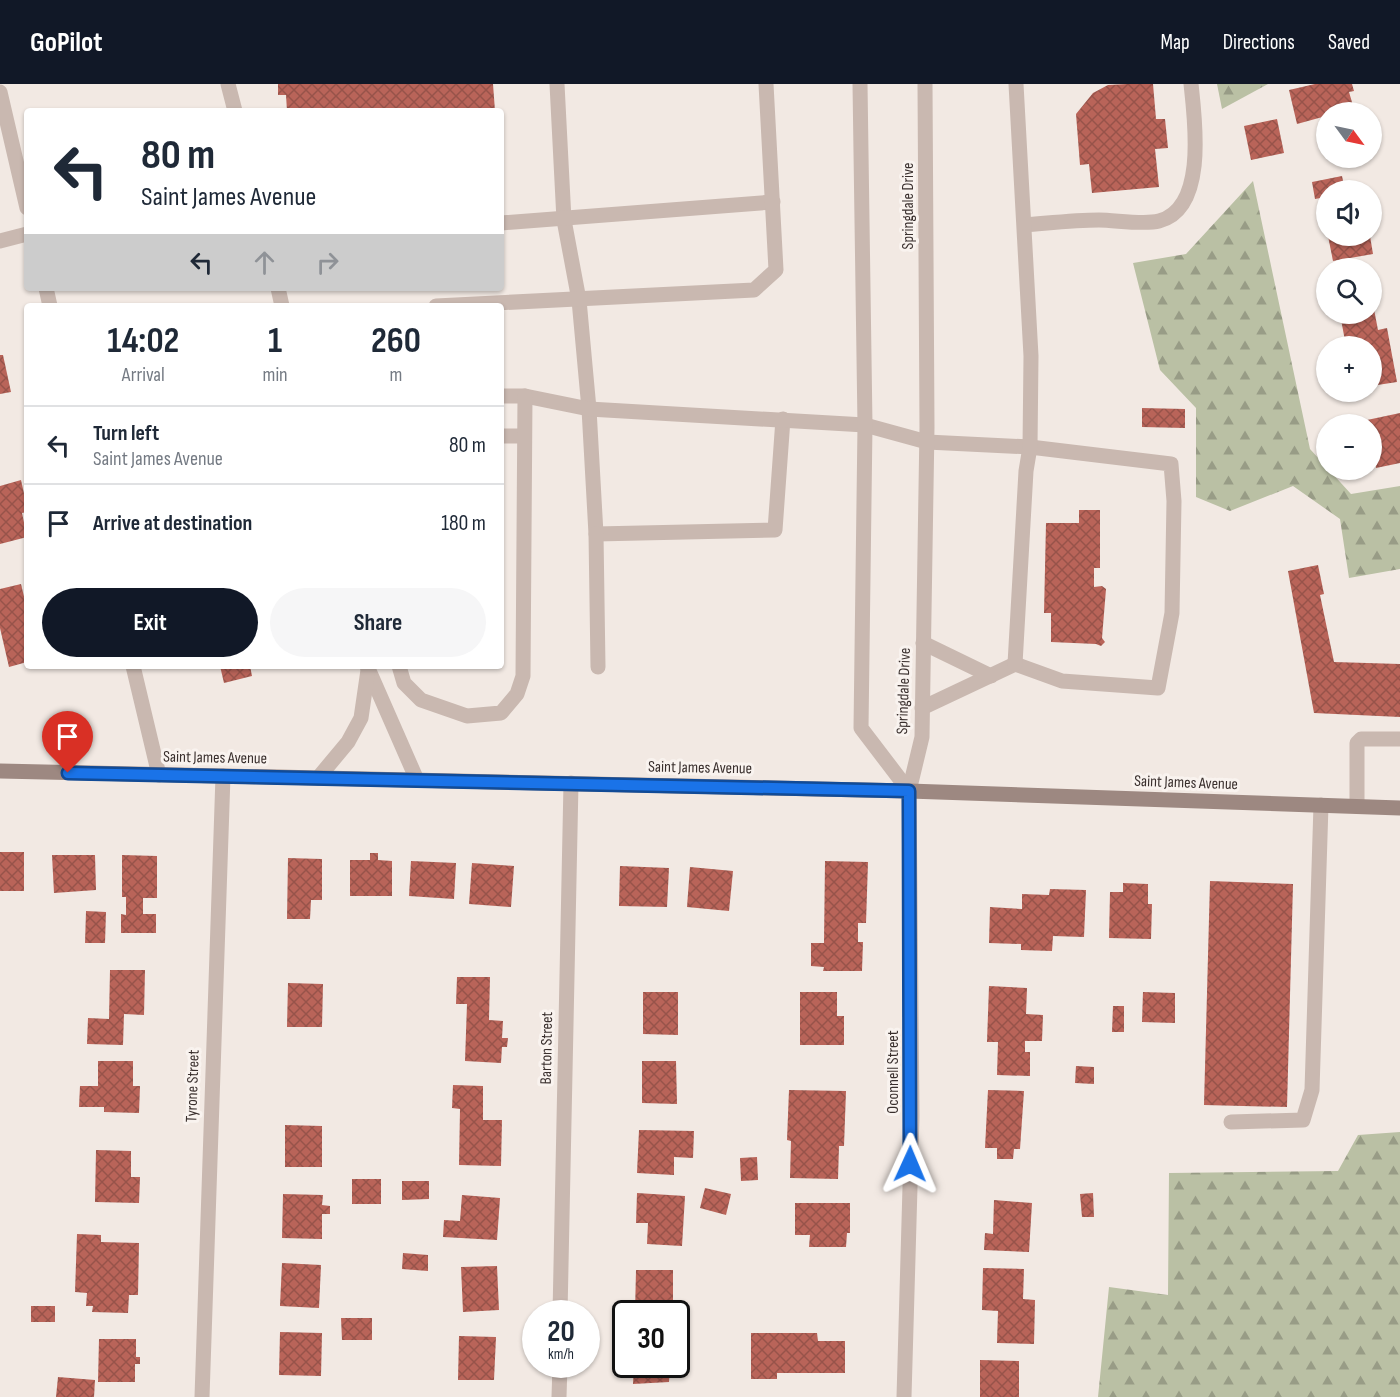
<!DOCTYPE html>
<meta charset="utf-8">
<style>
body{margin:0;font-family:"Sofia Sans Condensed",sans-serif;background:#f6f6f7;color:#1f2937;height:100vh;display:flex;flex-direction:column;font-size:22px;white-space:nowrap}
*{box-sizing:border-box;margin:0}
p{font-size:20px;color:#747a83}
.icon{flex:none;width:33px;height:33px;fill:none;stroke:currentColor;stroke-width:2;stroke-linecap:round;stroke-linejoin:round}
.map{position:relative;flex:1;overflow:hidden}
.sheet{position:absolute;left:24px;top:219px;width:480px;height:366px;display:flex;flex-direction:column;background:#fff;border-radius:6px;box-shadow:0 2px 4px #0004}
.sheet>*{flex:none}
.guide{position:absolute;left:24px;top:24px;width:480px;height:183px;border-radius:6px;box-shadow:0 2px 4px #0004;background:#fff;color:#1f2937;overflow:hidden}
.needle{width:39px;rotate:123deg}
.tools{position:absolute;left:1316px;top:18px;display:grid;gap:12px}
.tools a{display:grid;place-items:center;width:66px;height:66px;border-radius:50%;background:#fff;box-shadow:0 2px 4px #0004;font-size:30px}
.speed{position:absolute;left:522px;top:1216px;display:flex;gap:12px;font-size:30px;font-weight:700;text-align:center}
.speed>*{display:grid;place-content:center;width:78px;height:78px;border-radius:50%;background:#fff;box-shadow:0 2px 4px #0004;line-height:1}
.speed small{font-size:15px;font-weight:400}
.speed .limit{border:3px solid #111;border-radius:9px;background:#fff;color:#111}
.pin{position:absolute;display:grid;place-items:center;width:51px;height:51px;color:#fff;margin:-62px -26px;border-radius:50% 50% 50% 0;rotate:-45deg;box-shadow:0 0 6px #0007}
.pin .icon{rotate:45deg}
.me{position:absolute;width:66px;margin:-33px;rotate:1deg;stroke-linejoin:round;filter:drop-shadow(0 0 4px #0008)}
.turn{display:flex;align-items:center;gap:21px;height:126px;padding:0 18px;font-size:27px}
.turn .icon{width:78px;height:78px;stroke-width:2.5}
.turn b{display:block;font-size:42px;line-height:51px}
.lanes{display:flex;align-items:center;height:57px;padding:0 18px;background:#0003;justify-content:center;gap:30px;direction:ltr}
.lanes .off{opacity:.35}
.eta{display:flex;justify-content:space-evenly;align-items:center;height:102px;text-align:center}
.eta b{font-size:36px;font-weight:700;line-height:42px}
.primary-button{display:flex;gap:12px;margin-top:auto;padding:12px 18px}
.primary-button a{flex:1;height:69px;border-radius:36px;background:#111827;color:#fff;font-size:24px;font-weight:700;line-height:69px;text-align:center}
.primary-button a+a{background:#f6f6f7;color:#1f2937}
ul{padding:0;list-style:none}
li{display:flex;align-items:center;gap:18px;height:78px;padding:0 18px;border-top:2px solid #e0e1e3}
li div{flex:1}
li b{display:block;font-size:22px}
li em{font-style:normal}
header{display:flex;align-items:center;gap:36px;box-sizing:border-box;height:84px;padding:0 30px;background:#111827;color:#fff}
header strong{font-size:28px}
nav{display:flex;gap:33px;margin-inline-start:auto;font-size:21px}
.map>svg:first-child{display:block}
.forest{fill:url(#forest-firs)}
.building{fill:url(#building-cross-hatch)}
.lines{fill:none;stroke-linecap:round;stroke-linejoin:round}
.service{stroke:#c9b8b0;stroke-width:15}
.minor{stroke:#c9b8b0;stroke-width:15}
.secondary{stroke:#9d8881;stroke-width:15}
.route-casing{stroke:#114b97;stroke-width:15}
.route{stroke:#1a73e8;stroke-width:10}
.labels{text-anchor:middle;dominant-baseline:central;stroke-width:6;stroke-linejoin:round;paint-order:stroke}
.street-label{font-size:16px;fill:#392f2d;stroke:#f9f3ef}
</style>
<header>
<strong>GoPilot</strong>
<nav><a>Map</a><a>Directions</a><a>Saved</a></nav>
</header>
<div class="map">
<svg width="1400" height="1313" viewBox="0 0 1400 1313">
<defs>
<pattern id="forest-firs" width="22" height="20" patternUnits="userSpaceOnUse" patternTransform="scale(1.5)"><rect width="22" height="20" fill="#bac0a4"/><path d="M5 1l3.5 6h-7zM16 11l3.5 6h-7z" fill="#989c86"/></pattern>
<pattern id="building-cross-hatch" width="8" height="8" patternUnits="userSpaceOnUse" patternTransform="scale(1.5)"><rect width="8" height="8" fill="#b96459"/><path d="M0 0l8 8M0 8l8-8" fill="none" stroke="#97534a"/></pattern>
</defs>
<rect width="100%" height="100%" fill="#f2e9e3"/>
<g class="forest">
<polygon points="1217,0 1268,0 1222,25"/>
<polygon points="1253,97 1310,365 1351,410 1400,402 1400,485 1349,494 1340,435 1293,402 1230,427 1196,413 1196,324 1160,286 1133,179 1186,170"/>
<polygon points="1400,1048 1400,1313 1098,1313 1109,1203 1168,1211 1169,1089 1338,1087 1358,1051"/>
</g>
<g class="building">
<polygon points="278,0 493,0 495,27 287,27 286,11 278,11"/>
<polygon points="1127,0 1153,0 1156,35 1165,35 1168,64 1155,65 1159,103 1092,109 1089,80 1080,81 1076,30 1093,9 1108,1"/>
<polygon points="1315,0 1352,0 1354,7 1349,8 1354,25 1326,28 1326,32 1297,40 1289,6"/>
<polygon points="1277,35 1284,69 1251,76 1244,42"/>
<polygon points="1342,92 1345,106 1326,106 1326,113 1315,115 1312,98"/>
<polygon points="1328,152 1370,152 1373,170 1333,177"/>
<polygon points="1371,210 1378,246 1387,244 1397,298 1371,302 1371,262 1346,262 1340,230 1371,230"/>
<polygon points="0,271 3,271 11,308 0,310"/>
<polygon points="1142,324 1185,325 1185,344 1142,343"/>
<polygon points="1400,329 1400,379 1376,384 1371,340 1368,340 1367,336"/>
<polygon points="21,396 27,423 27,428 22,429 27,453 0,460 0,402"/>
<polygon points="1079,426 1100,426 1100,484 1094,484 1094,503 1102,502 1106,505 1102,554 1105,558 1101,562 1096,560 1051,558 1051,529 1044,529 1046,439 1079,439"/>
<polygon points="1318,481 1324,510 1320,511 1334,578 1400,580 1400,633 1314,629 1288,487"/>
<polygon points="21,500 27,525 27,578 9,583 0,544 0,505"/>
<polygon points="220,582 250,582 252,592 224,599"/>
<rect x="0" y="768" width="24" height="39"/>
<polygon points="370,769 378,769 378,776 392,777 392,812 350,812 350,776 370,776"/>
<polygon points="52,771 95,771 96,806 54,809"/>
<polygon points="122,771 157,772 157,814 143,814 143,830 156,830 156,849 121,849 121,830 126,831 126,813 122,813"/>
<polygon points="288,774 322,775 322,816 311,816 310,835 287,835"/>
<polygon points="411,777 456,779 454,815 409,812"/>
<polygon points="825,777 868,778 866,839 858,839 858,858 863,858 862,887 823,887 824,883 811,882 811,859 824,859"/>
<polygon points="472,779 514,782 511,823 469,820"/>
<polygon points="620,782 669,784 667,823 619,822"/>
<polygon points="690,783 733,787 729,827 687,823"/>
<polygon points="1210,797 1293,800 1287,1023 1204,1021"/>
<polygon points="1123,799 1148,800 1148,820 1152,820 1151,855 1109,854 1110,808 1123,808"/>
<polygon points="1050,805 1086,806 1084,853 1053,852 1052,867 1021,866 1021,860 989,859 990,823 1022,825 1022,810 1049,811"/>
<polygon points="86,827 106,828 105,859 85,859"/>
<polygon points="110,886 145,886 144,931 124,930 123,961 87,960 88,934 109,935"/>
<polygon points="457,893 490,893 489,936 503,937 502,954 508,954 507,963 502,963 501,979 465,977 467,920 456,920"/>
<polygon points="288,899 323,900 322,943 287,943"/>
<polygon points="989,902 1027,904 1026,930 1043,931 1042,957 1025,957 1025,968 1030,968 1030,992 997,991 998,958 987,958"/>
<polygon points="643,908 678,908 678,951 643,950"/>
<polygon points="800,908 837,908 837,932 844,932 844,961 800,961"/>
<polygon points="1143,908 1175,909 1175,939 1142,938"/>
<polygon points="1113,922 1124,922 1124,948 1112,948"/>
<polygon points="98,977 133,977 133,1002 140,1002 139,1029 104,1028 104,1023 79,1023 80,1002 98,1002"/>
<polygon points="642,977 676,977 677,1020 642,1019"/>
<polygon points="1076,982 1094,983 1094,1000 1075,999"/>
<polygon points="453,1001 483,1002 483,1036 502,1036 501,1082 459,1081 460,1025 452,1024"/>
<polygon points="789,1006 846,1007 844,1062 839,1062 838,1095 790,1094 791,1057 787,1056"/>
<polygon points="988,1006 1024,1007 1020,1065 1014,1065 1013,1075 997,1075 997,1064 985,1064"/>
<polygon points="285,1041 322,1042 322,1083 285,1083"/>
<polygon points="639,1046 694,1047 693,1074 674,1073 674,1091 637,1089"/>
<polygon points="96,1066 131,1067 131,1093 140,1093 139,1119 95,1118"/>
<polygon points="757,1073 758,1096 741,1097 740,1074"/>
<rect x="352" y="1095" width="29" height="25"/>
<polygon points="402,1097 429,1097 429,1115 402,1116"/>
<polygon points="705,1104 731,1110 726,1131 700,1124"/>
<polygon points="637,1109 685,1112 682,1162 647,1160 648,1139 636,1139"/>
<polygon points="1093,1109 1094,1133 1082,1133 1080,1110"/>
<polygon points="283,1110 323,1111 322,1121 330,1122 330,1130 322,1130 322,1155 282,1154"/>
<polygon points="462,1111 500,1114 497,1156 443,1153 444,1136 460,1137"/>
<polygon points="994,1116 1032,1119 1029,1168 984,1166 985,1149 993,1150"/>
<polygon points="795,1119 850,1119 850,1149 847,1149 846,1163 809,1163 810,1151 795,1151"/>
<polygon points="77,1150 101,1151 101,1158 139,1159 138,1211 129,1211 128,1229 92,1228 93,1222 86,1222 87,1209 75,1208"/>
<polygon points="403,1169 428,1171 428,1187 402,1185"/>
<polygon points="282,1179 321,1181 319,1224 280,1222"/>
<polygon points="497,1182 499,1226 463,1228 461,1183"/>
<polygon points="983,1184 1024,1185 1023,1215 1035,1216 1034,1260 997,1259 998,1227 982,1226"/>
<polygon points="636,1186 673,1186 673,1229 635,1229"/>
<rect x="31" y="1222" width="24" height="16"/>
<polygon points="341,1234 372,1234 372,1256 342,1256"/>
<polygon points="280,1248 322,1249 321,1292 279,1291"/>
<polygon points="676,1248 688,1249 687,1268 676,1267"/>
<polygon points="751,1249 817,1249 818,1257 845,1257 845,1289 777,1289 777,1295 751,1295"/>
<polygon points="459,1252 496,1253 494,1296 458,1296"/>
<polygon points="99,1255 136,1255 136,1273 140,1273 140,1280 135,1280 135,1298 98,1298"/>
<polygon points="980,1276 1019,1277 1019,1313 980,1313"/>
<polygon points="634,1281 670,1281 669,1298 633,1300"/>
<polygon points="58,1293 95,1296 94,1313 56,1313"/>
</g>
<g class="lines">
<g class="service">
<polyline points="228,0 235,27"/>
<polyline points="557,0 564,136 579,216 589,325 596,450 775,446 783,335"/>
<polyline points="501,139 773,118"/>
<path d="M 1025,141 C 1050,139 1075,136 1099,136 C 1115,136 1144,141 1159,137 C 1207,125 1195,37 1191,0"/>
<polyline points="278,204 282,222"/>
<polyline points="436,222 754,206 776,186 766,0"/>
<polyline points="501,312 525,312 589,325 865,341 927,358 1030,363 1171,380 1174,417 1172,529 1158,604 1062,597 1015,580 922,624"/>
<polyline points="501,352 523,352"/>
<polyline points="596,450 598,583"/>
<polyline points="923,559 991,592"/>
<polyline points="1015,580 1026,387 1030,363 1031,272 1016,0"/>
<polyline points="367,582 417,696"/>
<polyline points="399,582 404,599 421,616 467,632 501,629 517,610 523,592 525,312"/>
<polyline points="318,694 348,658 361,634 368,586"/>
<polyline points="1357,722 1357,659 1361,655 1400,655"/>
<polyline points="1231,1038 1303,1036 1312,1006 1321,721"/>
</g>
<g class="minor">
<polyline points="860,0 865,341 861,644 909,707"/>
<polyline points="0,8 27,124"/>
<polyline points="0,157 27,150"/>
<polyline points="46,204 50,222"/>
<polyline points="133,582 159,691"/>
<polyline points="560,1230 571,699"/>
<polyline points="202,1313 223,692"/>
<polyline points="559,1313 560,1281"/>
<polyline points="904,1313 912,1033 909,707 922,653 927,343 925,0"/>
</g>
<polyline class="secondary" points="0,687 909,707 1400,724"/>
</g>
<g class="lines">
<g class="route-casing">
<polyline id="route" points="68,689 909,707 910,1080"/>
</g>
<use href="#route" class="route"/>
</g>
<g class="labels">
<g class="street-label">
<text transform="translate(908 122) rotate(-90)">Springdale Drive</text>
<text transform="translate(904 607) rotate(-88)">Springdale Drive</text>
<text transform="translate(215 674) rotate(1)">Saint James Avenue</text>
<text transform="translate(700 684) rotate(1)">Saint James Avenue</text>
<text transform="translate(1186 699) rotate(2)">Saint James Avenue</text>
<text transform="translate(547 964) rotate(-89)">Barton Street</text>
<text transform="translate(893 988) rotate(-90)">Oconnell Street</text>
<text transform="translate(193 1002) rotate(-88)">Tyrone Street</text>
</g>
</g>
</svg>
<div class="tools">
<a><svg class="needle" viewBox="-14 -14 28 28"><path d="M0-13l5 13h-10z" fill="#e53935"/><path d="M0 13l5-13h-10z" fill="#747a83"/></svg></a>
<a><svg class="icon" aria-label="sound" viewBox="0 0 24 24"><path d="M4 9h4l5-4v14l-5-4H4zM17 9q2 3 0 6"/></svg></a>
<a><svg class="icon" aria-label="search" viewBox="0 0 24 24"><circle cx="10" cy="10" r="6"/><path d="M15 15l6 6"/></svg></a>
<a>+</a>
<a>−</a>
</div>
<div class="speed"><div>20<small>km/h</small></div><div class="limit">30</div></div>
<div class="pin" style="left:68px;top:689px;background:#d93025"><svg class="icon" aria-label="arrive" viewBox="0 0 24 24"><path d="M6 21V4h12l-3 4 3 4H6"/></svg></div>
<svg class="me" style="left:910px;top:1080px" viewBox="-20 -20 40 40"><path d="M0-17L14 15 0 8-14 15z" fill="#1a73e8" stroke="#fff" stroke-width="4"/></svg>
<div class="guide">
<div class="turn"><svg class="icon" aria-label="left" viewBox="0 0 24 24"><path d="M17 20v-9H6M10 6l-5 5 5 5"/></svg><div><b>80 m</b>Saint James Avenue</div></div>
<div class="lanes"><svg class="icon" aria-label="left" viewBox="0 0 24 24"><path d="M17 20v-9H6M10 6l-5 5 5 5"/></svg><svg class="icon off" aria-label="ahead" viewBox="0 0 24 24"><path d="M12 20V5M6 11l6-6 6 6"/></svg><svg class="icon off" aria-label="right" viewBox="0 0 24 24"><path d="M7 20v-9h11M14 6l5 5-5 5"/></svg></div>
</div>
<section class="sheet">
<div class="eta">
<div><b>14:02</b><p>Arrival</p></div>
<div><b>1</b><p>min</p></div>
<div><b>260</b><p>m</p></div>
</div>
<ul>
<li><svg class="icon" aria-label="left" viewBox="0 0 24 24"><path d="M17 20v-9H6M10 6l-5 5 5 5"/></svg><div><b>Turn left</b><p>Saint James Avenue</p></div><em>80 m</em></li>
<li><svg class="icon" aria-label="arrive" viewBox="0 0 24 24"><path d="M6 21V4h12l-3 4 3 4H6"/></svg><div><b>Arrive at destination</b></div><em>180 m</em></li>
</ul>
<div class="primary-button"><a>Exit</a><a>Share</a></div>
</section>
</div>
